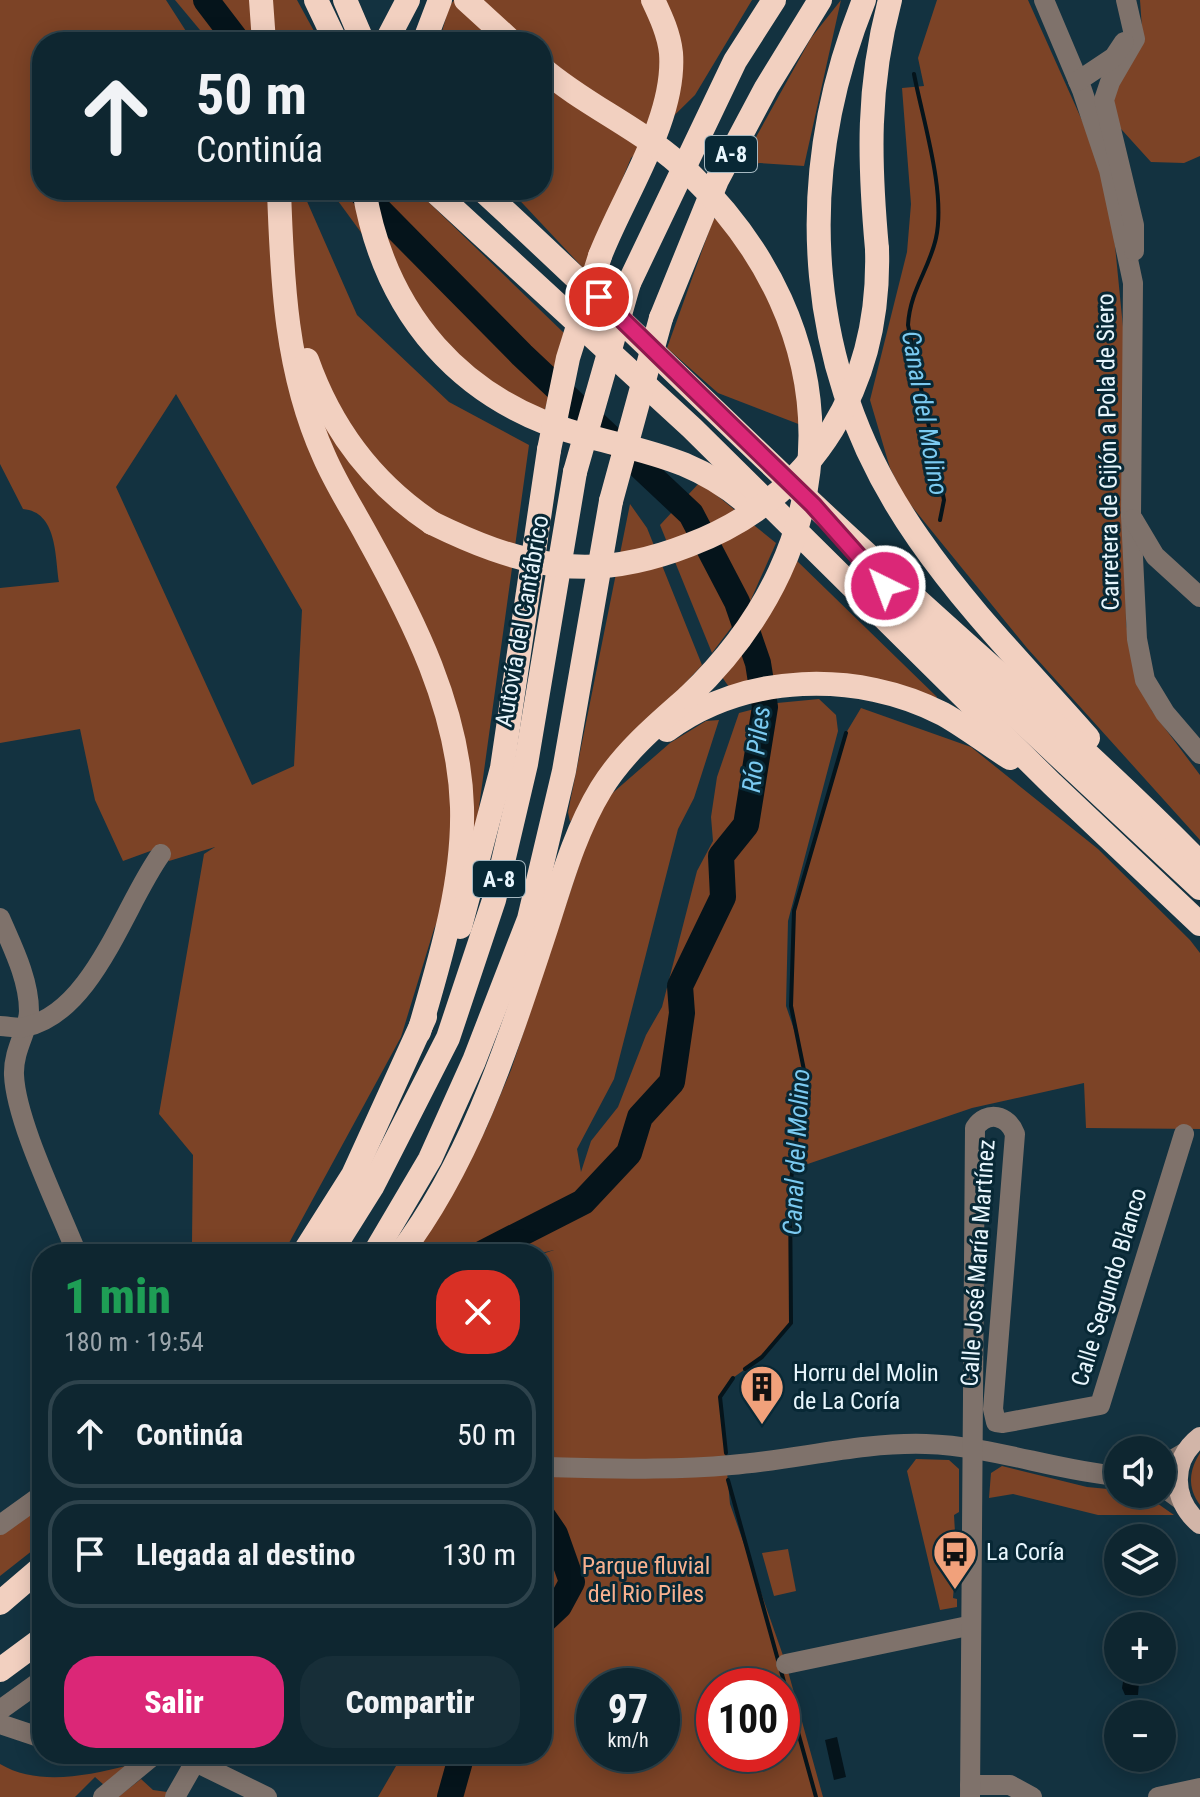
<!DOCTYPE html>
<html lang="es">
<meta charset="utf-8">
<style>
body{margin:0;font-family:"Roboto Condensed",sans-serif;background:#172e38;color:#f1f3f6;height:100vh;display:flex;flex-direction:column;font-size:30px;white-space:nowrap}
*{box-sizing:border-box;margin:0}
p{font-size:26px;color:#9ba5ab}
.icon{flex:none;width:44px;height:44px;fill:none;stroke:currentColor;stroke-width:2;stroke-linecap:round;stroke-linejoin:round}
.map{position:relative;flex:1;overflow:hidden}
.panel{position:absolute;left:32px;top:1244px;width:520px;height:520px;display:flex;flex-direction:column;background:#0e2630;border-radius:32px;box-shadow:0 4px 20px #0003,0 0 0 2px #2e434c}
.panel>*{flex:none}
.top-card{position:absolute;left:32px;top:32px;width:520px;height:168px;border-radius:32px;box-shadow:0 4px 20px #0003,0 0 0 2px #2e434c;background:#0e2630;color:#f1f3f6;overflow:hidden}
.buttons{position:absolute;left:1104px;top:1436px;display:grid;gap:16px}
.buttons a{display:grid;place-items:center;width:72px;height:72px;border-radius:50%;background:#0e2630;box-shadow:0 4px 20px #0003,0 0 0 2px #2e434c;font-size:40px}
.speed{position:absolute;left:576px;top:1668px;display:flex;gap:16px;font-size:40px;font-weight:700;text-align:center}
.speed>*{display:grid;place-content:center;width:104px;height:104px;border-radius:50%;background:#0e2630;box-shadow:0 4px 20px #0003,0 0 0 2px #2e434c;line-height:1}
.speed small{font-size:20px;font-weight:400}
.speed .limit{border:12px solid #d22;background:#fff;color:#111}
.pin{position:absolute;display:grid;place-items:center;width:68px;height:68px;color:#fff;margin:-34px;border:4px solid #fff;border-radius:50%;box-shadow:0 2px 8px #0007}
.me{position:absolute;width:88px;margin:-44px;rotate:318deg;stroke-linejoin:round;filter:drop-shadow(0 0 6px #0008)}
.turn{display:flex;align-items:center;gap:28px;height:168px;padding:0 32px;font-size:36px}
.turn .icon{width:104px;height:104px;stroke-width:2.5}
.turn b{display:block;font-size:56px;line-height:68px}
.round{display:grid;place-items:center;flex:none;width:84px;height:84px;border-radius:32px;background:#172e38}
.overview{display:flex;align-items:center;justify-content:space-between;height:136px;padding:0 32px}
h1{font-size:48px;font-weight:800;line-height:60px;color:#1e9e55}
.cta{display:flex;gap:16px;margin-top:auto;padding:16px 32px}
.cta a{flex:1;height:92px;border-radius:32px;background:#db2777;color:#fff;font-size:32px;font-weight:800;line-height:92px;text-align:center}
.cta a+a{background:#172e38;color:#f1f3f6}
ul{padding:0;list-style:none}
li{display:flex;align-items:center;gap:24px;height:108px;margin:0 16px 12px;padding:0 16px;border:4px solid #2e434c;border-radius:32px}
li div{flex:1}
li b{display:block;font-size:30px}
li em{font-style:normal}
.map>svg:first-child{display:block}
.green{fill:#7c4326;fill-rule:evenodd}
.water{fill:#05141b}
.lines{fill:none;stroke-linecap:round;stroke-linejoin:round}
.stream{stroke:#05141b;stroke-width:4}
.river{stroke:#05141b;stroke-width:26}
.minor{stroke:#7f726b;stroke-width:20}
.major{stroke:#d2b5a8;stroke-width:20}
.highway{stroke:#f2d0c0;stroke-width:24}
.highway-bridge{stroke:#f2d0c0;stroke-width:24}
.route-casing{stroke:#8e194d;stroke-width:20}
.route{stroke:#db2777;stroke-width:14}
.labels{text-anchor:middle;dominant-baseline:central;stroke-width:6;stroke-linejoin:round;paint-order:stroke}
.shield{fill:#082835;stroke:#a5b8c1;stroke-width:2}
.shield-label{font-size:22px;font-weight:bold;fill:#e8f6fd}
.street-label{font-size:24px;fill:#e8f6fd;stroke:#082835}
.poi-label{font-size:24px;fill:#e8f6fd;stroke:#082835;text-anchor:start}
.park-label{font-size:24px;fill:#f9b18f;stroke:#082835}
.water-label{font-size:26px;font-style:italic;fill:#7bcaf1;stroke:#082835}
</style>
<div class="map">
<svg width="1200" height="1797" viewBox="0 0 1200 1797">
<rect width="100%" height="100%" fill="#133240"/>
<g class="green">
<path d="M 0,0 L 166,0 L 193,42 L 42,42 L 42,190 L 302,190 L 357,315 L 449,402 L 529,445 L 475,836 L 434,929 L 401,1037 L 283,1254 L 171,1254 L 192,1242 L 193,1155 L 159,1114 L 204,854 L 215,847 L 169,861 L 164,846 L 123,861 L 95,800 L 80,729 L 0,743 L 0,588 L 59,582 C 55,555 57,512 23,509 L 0,464 ZM 176,394 L 302,610 L 294,766 L 252,785 L 116,487 Z"/>
<polygon points="175,0 297,0 320,42 210,42"/>
<polygon points="454,0 752,0 695,95 631,158 585,270 510,190 542,190 542,42 439,42 449,7"/>
<polygon points="841,0 804,166 760,163 740,166 811,38"/>
<polygon points="937,0 1028,0 1089,136 1111,205 1123,327 1126,623 1132,658 1152,711 1200,775 1200,840 1027,648 905,498 890,468 870,400 907,252 911,204 902,88 924,86 918,58"/>
<polygon points="1140,0 1200,0 1200,156 1184,163 1151,162 1112,119 1114,88 1143,43"/>
<polygon points="330,190 416,190 565,334 544,413 484,380 431,328"/>
<polygon points="720,215 753,260 793,359 801,425 718,393 667,348 713,220"/>
<polygon points="700,482 776,543 749,604 712,653 660,525"/>
<polygon points="630,504 647,528 702,665 603,772 570,822 568,812"/>
<path d="M 795,559 L 937,697 L 934,703 C 857,681 810,661 729,687 L 722,677 C 756,641 777,605 795,559 Z"/>
<path d="M 819,699 L 836,715 L 838,731 L 788,921 L 786,1006 L 798,1041 L 791,1006 L 794,911 L 846,733 L 861,708 L 971,747 L 1098,849 L 1190,940 L 1200,953 L 1200,1129 L 1086,1128 L 1084,1083 L 972,1108 L 793,1169 L 791,1323 L 762,1357 L 730,1380 L 720,1397 L 730,1504 L 786,1664 L 823,1797 L 378,1797 L 403,1754 L 542,1754 L 542,1254 L 554,1250 L 537,1254 L 411,1254 L 455,1187 L 486,1129 L 511,1070 L 589,835 L 608,797 L 670,743 L 706,721 L 719,720 L 694,798 L 678,829 L 614,1079 L 577,1149 L 581,1172 L 591,1141 L 618,1107 L 646,1035 L 662,1007 L 697,871 L 713,841 L 711,817 L 717,777 L 739,713 L 777,703 ZM 594,1686 L 662,1686 L 662,1754 L 594,1754 ZM 714,1686 L 782,1686 L 782,1754 L 714,1754 Z"/>
<path d="M 1200,1453 L 1200,1505 C 1187,1488 1189,1470 1200,1453 Z"/>
<polygon points="916,1459 949,1460 959,1469 959,1512 954,1515 958,1584 954,1585 953,1598 957,1599 957,1607 940,1610 907,1471"/>
<polygon points="1002,1466 1087,1487 1118,1490 1118,1494 1144,1494 1174,1515 1098,1515 1013,1494 989,1498 991,1473"/>
<polygon points="42,1505 42,1543 0,1576 0,1535"/>
<polygon points="788,1549 796,1591 774,1596 762,1553"/>
<path d="M 0,1764 C 37,1786 86,1776 126,1766 L 104,1785 L 95,1777 L 75,1797 L 0,1797 Z"/>
<polygon points="141,1779 153,1790 167,1792 166,1797 118,1797"/>
</g>
<g class="water">
<polygon points="1125,1670 1140,1670 1138,1695 1125,1695 1122,1688"/>
<polygon points="837,1737 846,1777 834,1780 825,1740"/>
</g>
<g class="lines">
<g class="stream">
<path d="M 914,74 C 923,121 946,192 936,238 C 929,270 910,290 908,325 L 944,500 L 940,520"/>
<polyline points="745,1369 762,1357 791,1323 790,1187 805,1075 791,1006 794,911 846,733"/>
<polyline points="726,1453 720,1397 733,1378"/>
<polyline points="728,1480 816,1797"/>
</g>
<g class="river">
<polyline points="206,0 238,42"/>
<polyline points="359,190 522,355 691,514 737,602 758,663 765,707 746,825 721,856 723,897 680,986 682,1013 672,1082 640,1117 629,1153 583,1202 481,1254"/>
<polyline points="542,1515 555,1534 572,1582 559,1606 542,1622"/>
<polyline points="450,1797 462,1754"/>
</g>
<g class="minor">
<polyline points="1044,0 1082,90 1109,170 1133,283 1131,516 1137,639 1145,680 1165,713 1200,754"/>
<polyline points="1126,0 1135,39 1110,82 1104,100 1134,225 1134,251"/>
<polyline points="1078,81 1114,57 1124,42"/>
<polyline points="1133,519 1155,556 1200,597"/>
<path d="M 0,918 C 12,946 29,979 29,1011 C 29,1029 13,1049 14,1075 C 16,1122 59,1208 77,1254"/>
<path d="M 0,1026 C 8,1026 18,1029 25,1027 C 93,1013 124,905 161,854"/>
<polyline points="1162,1466 1186,1452"/>
<path d="M 542,1467 C 604,1468 669,1471 731,1465 C 796,1460 860,1442 926,1444 C 992,1446 1053,1470 1118,1476"/>
<polyline points="1162,1486 1181,1500"/>
<polyline points="0,1525 42,1495"/>
<polyline points="786,1664 963,1627"/>
<polyline points="0,1710 42,1680"/>
<polyline points="0,1724 42,1738"/>
<polyline points="179,1754 267,1797"/>
<polyline points="970,1785 1010,1785 1032,1797"/>
<polyline points="103,1797 155,1754"/>
<polyline points="175,1797 195,1762"/>
<path d="M 970,1797 L 975,1128 C 987,1110 1008,1115 1015,1134 L 993,1409 L 996,1422 L 1003,1423 L 1100,1405 L 1184,1134"/>
<polyline points="1158,1797 1200,1788"/>
</g>
<path class="major" d="M 1200,1437 C 1170,1460 1171,1500 1200,1524"/>
<g class="highway">
<polyline points="261,0 264,42"/>
<polyline points="316,0 336,42"/>
<polyline points="345,0 363,42"/>
<polyline points="466,0 512,42"/>
<path d="M 864,0 C 791,182 804,375 919,539 C 968,610 1031,673 1088,738"/>
<polyline points="386,42 408,0"/>
<polyline points="424,42 440,0"/>
<path d="M 279,190 C 282,281 286,372 324,456 C 336,484 353,510 367,536 C 413,619 459,709 462,807 C 464,883 440,960 419,1032"/>
<path d="M 364,190 C 385,314 461,402 583,435 C 649,453 697,459 750,506"/>
<polyline points="433,190 692,428 1052,784 1200,924"/>
<path d="M 482,190 C 595,293 703,401 815,506 C 942,626 1077,738 1200,863"/>
<path d="M 877,249 C 869,161 867,86 890,0"/>
<path d="M 600,256 C 624,194 676,119 671,53 C 669,34 661,17 653,0"/>
<polyline points="629,283 735,61 774,0"/>
<polyline points="661,318 717,180 766,88 820,0"/>
<path d="M 307,360 C 331,428 372,483 432,523"/>
<polyline points="862,577 921,627 1200,888"/>
<path d="M 667,730 C 745,673 858,670 943,714 C 966,727 988,744 1010,758"/>
<polyline points="460,927 502,768 549,450"/>
<polyline points="303,1254 353,1175 425,1017"/>
<polyline points="330,1254 372,1187 448,1038 494,900 526,764 575,472"/>
<polyline points="374,1254 430,1159 474,1061 529,919 564,771 611,501"/>
<path d="M 400,1254 C 470,1162 506,1049 542,941 C 559,890 573,835 601,789 C 623,753 657,724 688,697"/>
<polyline points="0,1603 42,1567"/>
<polyline points="0,1670 42,1639"/>
</g>
<g class="highway-bridge">
<path d="M 542,68 C 587,107 647,131 690,174 C 851,330 851,542 688,697"/>
<polyline points="549,450 568,358 600,256"/>
<polyline points="575,472 629,283"/>
<polyline points="611,501 661,318"/>
<path d="M 432,523 C 473,543 512,559 558,565 C 602,571 648,561 689,545 C 816,497 881,383 877,249"/>
</g>
</g>
<g class="lines">
<g class="route-casing">
<polyline id="route" points="599,297 813,505 885,586"/>
</g>
<use href="#route" class="route"/>
</g>
<defs>
<g id="building-pin" transform="scale(2.3)"><path d="M0 17L-7.5 6A9.5 9.5 0 1 1 7.5 6Z" fill="#f1a17b" stroke="#082835"/><path d="M-4-6H4V6H1V3H-1V6H-4ZM-2.5-4.3h1.7v1.8h-1.7ZM.8-4.3h1.7v1.8H.8ZM-2.5-1h1.7V.8h-1.7ZM.8-1h1.7V.8H.8Z" fill="#111"/></g>
<g id="bus-pin" transform="scale(2.3)"><path d="M0 17L-7.5 6A9.5 9.5 0 1 1 7.5 6Z" fill="#f1a17b" stroke="#082835"/><path d="M-5-6H5V4H4V6H2V4H-2V6H-4V4H-5ZM-3.5-4V0h7V-4ZM-3.5 1.2v1.5H-2V1.2ZM2 1.2v1.5H3.5V1.2Z" fill="#111"/></g>
</defs>
<g fill-rule="evenodd">
<use href="#building-pin" x="762" y="1387"/>
<use href="#bus-pin" x="955" y="1552"/>
</g>
<g class="labels">
<g class="shield">
<rect x="705" y="136" width="52" height="36" rx="6"/>
<rect x="473" y="861" width="52" height="36" rx="6"/>
</g>
<g class="shield-label">
<text x="731" y="154">A-8</text>
<text x="499" y="879">A-8</text>
</g>
<g class="street-label">
<text transform="translate(1108 452) rotate(-91)">Carretera de Gijón a Pola de Siero</text>
<text transform="translate(522 621) rotate(-80)">Autovía del Cantábrico</text>
<text transform="translate(978 1263) rotate(-86)">Calle José María Martínez</text>
<text transform="translate(1109 1287) rotate(-73)">Calle Segundo Blanco</text>
</g>
<g class="poi-label">
<text x="793" y="1373">Horru del Molin<tspan x="793" dy="28">de La Coría</tspan></text>
<text x="986" y="1552">La Coría</text>
</g>
<g class="park-label">
<text x="646" y="1566">Parque fluvial<tspan x="646" dy="28">del Rio Piles</tspan></text>
</g>
<g class="water-label">
<text transform="translate(925 413) rotate(80)">Canal del Molino</text>
<text transform="translate(756 749) rotate(-83)">Río Piles</text>
<text transform="translate(796 1152) rotate(-87)">Canal del Molino</text>
</g>
</g>
</svg>
<div class="buttons">
<a><svg class="icon" aria-label="sound" viewBox="0 0 24 24"><path d="M4 9h4l5-4v14l-5-4H4zM17 9q2 3 0 6"/></svg></a>
<a><svg class="icon" aria-label="layers" viewBox="0 0 24 24"><path d="M12 4l9 5-9 5-9-5zM3 14l9 5 9-5"/></svg></a>
<a>+</a>
<a>−</a>
</div>
<div class="speed"><div>97<small>km/h</small></div><div class="limit">100</div></div>
<div class="pin" style="left:599px;top:297px;background:#d93025"><svg class="icon" aria-label="arrive" viewBox="0 0 24 24"><path d="M6 21V4h12l-3 4 3 4H6"/></svg></div>
<svg class="me" style="left:885px;top:586px" viewBox="-20 -20 40 40"><circle r="17" fill="#db2777" stroke="#fff" stroke-width="3"/><path d="M0-11L8 9 0 5-8 9z" fill="#fff"/></svg>
<div class="top-card">
<div class="turn"><svg class="icon" aria-label="ahead" viewBox="0 0 24 24"><path d="M12 20V5M6 11l6-6 6 6"/></svg><div><b>50 m</b>Continúa</div></div>
</div>
<section class="panel">
<div class="overview"><div><h1>1 min</h1><p>180 m · 19:54</p></div><a class="round" style="background:#d93025;color:#fff"><svg class="icon" aria-label="close" viewBox="0 0 24 24"><path d="M6 6l12 12M18 6L6 18"/></svg></a></div>
<ul>
<li><svg class="icon" aria-label="ahead" viewBox="0 0 24 24"><path d="M12 20V5M6 11l6-6 6 6"/></svg><div><b>Continúa</b></div><em>50 m</em></li>
<li><svg class="icon" aria-label="arrive" viewBox="0 0 24 24"><path d="M6 21V4h12l-3 4 3 4H6"/></svg><div><b>Llegada al destino</b></div><em>130 m</em></li>
</ul>
<div class="cta"><a>Salir</a><a>Compartir</a></div>
</section>
</div>
